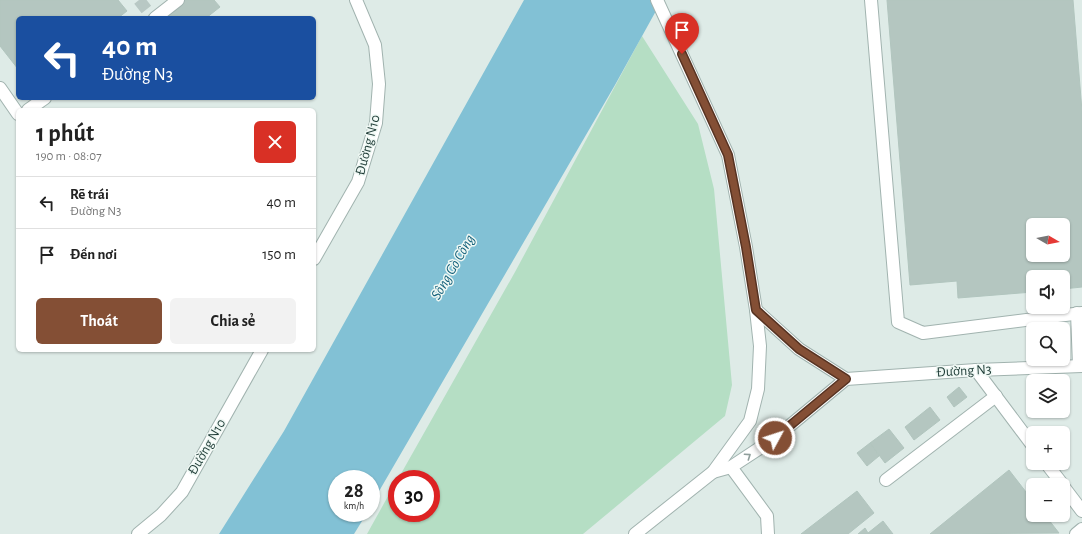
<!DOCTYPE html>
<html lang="vi">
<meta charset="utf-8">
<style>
body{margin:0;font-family:"Alegreya Sans",sans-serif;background:#f2f2f2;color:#222;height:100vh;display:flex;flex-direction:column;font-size:15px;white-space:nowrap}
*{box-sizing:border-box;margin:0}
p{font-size:13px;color:#767676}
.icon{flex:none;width:22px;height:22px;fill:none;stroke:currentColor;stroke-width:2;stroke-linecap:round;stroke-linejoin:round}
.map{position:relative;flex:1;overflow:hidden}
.panel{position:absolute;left:16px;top:108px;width:300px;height:244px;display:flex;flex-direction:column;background:#fff;border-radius:6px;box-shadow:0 1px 3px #0004}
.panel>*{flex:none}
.hud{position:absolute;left:16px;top:16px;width:300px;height:84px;border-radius:6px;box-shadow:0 1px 3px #0004;background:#1a4fa0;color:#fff;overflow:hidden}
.needle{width:26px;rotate:99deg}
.controls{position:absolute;left:1026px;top:218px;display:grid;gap:8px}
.controls a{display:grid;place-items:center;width:44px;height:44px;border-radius:6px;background:#fff;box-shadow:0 1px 3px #0004;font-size:20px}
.speed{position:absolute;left:328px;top:470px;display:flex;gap:8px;font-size:20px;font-weight:700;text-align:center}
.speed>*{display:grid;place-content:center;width:52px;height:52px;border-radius:50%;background:#fff;box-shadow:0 1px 3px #0004;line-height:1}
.speed small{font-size:10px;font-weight:400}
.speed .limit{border:6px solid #d22;background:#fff;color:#111}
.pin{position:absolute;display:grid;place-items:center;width:34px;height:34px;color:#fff;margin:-41px -17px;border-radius:50% 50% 50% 0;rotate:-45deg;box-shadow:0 0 4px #0007}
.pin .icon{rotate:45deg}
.me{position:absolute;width:44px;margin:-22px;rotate:50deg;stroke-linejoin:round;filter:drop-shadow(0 0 3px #0008)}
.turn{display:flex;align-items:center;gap:14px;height:84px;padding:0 20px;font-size:18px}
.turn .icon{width:52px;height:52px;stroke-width:2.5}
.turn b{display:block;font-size:28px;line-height:34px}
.round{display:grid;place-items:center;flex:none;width:42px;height:42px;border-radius:6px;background:#f2f2f2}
.overview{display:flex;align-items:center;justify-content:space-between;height:68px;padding:0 20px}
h1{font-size:24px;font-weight:700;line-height:30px}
.button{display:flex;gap:8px;margin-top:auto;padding:8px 20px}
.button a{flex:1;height:46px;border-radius:6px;background:#844f35;color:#fff;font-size:16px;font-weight:700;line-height:46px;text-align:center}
.button a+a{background:#f2f2f2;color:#222}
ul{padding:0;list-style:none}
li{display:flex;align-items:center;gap:12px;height:52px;padding:0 20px;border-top:1px solid #e0e0e0}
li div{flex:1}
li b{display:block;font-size:15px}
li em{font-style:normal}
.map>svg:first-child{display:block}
.green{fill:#b5dec4}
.water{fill:#82c1d5}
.building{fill:#b4c6c0;stroke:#b1c5be;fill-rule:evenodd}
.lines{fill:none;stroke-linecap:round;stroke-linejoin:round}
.minor-tunnel{stroke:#b8c8c4;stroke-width:12;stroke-dasharray:12 6;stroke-linecap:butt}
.minor-casing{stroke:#a1b3af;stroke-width:14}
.minor{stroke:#fff;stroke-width:12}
.oneway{stroke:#8f9e9b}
.route-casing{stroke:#563322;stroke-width:10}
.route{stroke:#844f35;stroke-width:7}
.labels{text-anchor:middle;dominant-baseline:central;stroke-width:3;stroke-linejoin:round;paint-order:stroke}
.street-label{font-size:14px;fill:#1f3c37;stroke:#eff8f4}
.water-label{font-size:15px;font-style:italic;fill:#15627c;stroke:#eff8f4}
</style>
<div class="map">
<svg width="1082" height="534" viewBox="0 0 1082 534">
<rect width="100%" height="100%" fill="#deebe7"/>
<polygon class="green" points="642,36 698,124 714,189 732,385 725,416 583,534 367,534 397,480 397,513 431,513 431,479 398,479 515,272"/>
<polygon class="water" points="524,0 662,0 615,85 371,505 371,479 337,479 337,513 367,513 354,534 219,534 284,431"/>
<g class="building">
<polygon points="0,0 118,0 127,11 118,18 18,18 18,69 0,46"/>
<polygon points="185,0 214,0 220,7 206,18 171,18 168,13"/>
<path d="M 887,0 L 1073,0 L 1082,111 L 1082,287 L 1063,289 L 1063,277 L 1033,277 L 1033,292 L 958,298 L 957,281 L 910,285 ZM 1033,225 L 1063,225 L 1063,255 L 1033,255 Z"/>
<polygon points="959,387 967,397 954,407 947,397"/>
<polygon points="930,407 940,420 914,440 905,427"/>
<polygon points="889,429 904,448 885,463 870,443"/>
<polygon points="870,443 879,456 867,466 857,453"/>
<polygon points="1009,470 1033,501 1033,515 1045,515 1059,533 930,534"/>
<polygon points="857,491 874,513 848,534 801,534"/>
<polygon points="883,521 893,534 858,534 865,528 868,533"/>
</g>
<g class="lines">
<polyline class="minor-tunnel" points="139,0 153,18"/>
<g class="minor-casing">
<g id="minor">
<polyline points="871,0 898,322 923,333 1082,313"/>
<polyline points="155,18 178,0"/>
<polyline points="0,88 18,114"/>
<polyline points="28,110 45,98"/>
<polyline points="314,259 358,182 376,123 379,84 375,45 356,0"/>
<polyline points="756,310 799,349 846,379"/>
<polyline points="1077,313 1079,366"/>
<polyline points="976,370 1033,446"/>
<polyline points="1046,463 1063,485"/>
<polyline points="731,467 767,516 768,534"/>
<polyline points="713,472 731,467 775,438 846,379 976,370 1082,366"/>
<polyline points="886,480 996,396"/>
<polyline points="1063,486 1082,511"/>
<polyline points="138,534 161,515 182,492 262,350"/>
<polyline points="635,534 713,472 750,421 758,389 760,346 756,310 746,247 728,155 657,0"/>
<polyline points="1076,534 1082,529"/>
</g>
</g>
<use href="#minor" class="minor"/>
</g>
<defs><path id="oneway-chevron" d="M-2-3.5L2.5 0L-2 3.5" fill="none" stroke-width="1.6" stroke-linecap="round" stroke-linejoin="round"/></defs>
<use class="oneway" href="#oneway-chevron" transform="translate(748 456) rotate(-34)"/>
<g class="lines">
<g class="route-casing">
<polyline id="route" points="682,54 728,155 746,247 756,310 799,349 846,379 775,438"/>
</g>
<use href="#route" class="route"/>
</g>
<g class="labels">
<g class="street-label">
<text transform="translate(368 145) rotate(-75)">Đường N10</text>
<text transform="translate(964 371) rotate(-3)">Đường N3</text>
<text transform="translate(207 447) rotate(-60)">Đường N10</text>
</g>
<g class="water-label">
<text transform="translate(453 267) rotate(-60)">Sông Gò Công</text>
</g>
</g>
</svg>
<div class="controls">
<a><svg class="needle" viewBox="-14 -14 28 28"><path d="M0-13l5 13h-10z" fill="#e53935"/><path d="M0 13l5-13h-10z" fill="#767676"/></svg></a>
<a><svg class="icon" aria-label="sound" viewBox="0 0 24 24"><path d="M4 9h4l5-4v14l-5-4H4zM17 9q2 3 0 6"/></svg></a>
<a><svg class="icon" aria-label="search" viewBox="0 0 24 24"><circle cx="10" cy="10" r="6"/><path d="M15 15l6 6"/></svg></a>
<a><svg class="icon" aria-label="layers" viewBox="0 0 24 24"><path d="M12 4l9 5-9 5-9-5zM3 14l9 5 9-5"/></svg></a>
<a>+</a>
<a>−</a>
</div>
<div class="speed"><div>28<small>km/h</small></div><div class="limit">30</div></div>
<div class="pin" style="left:682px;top:54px;background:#d93025"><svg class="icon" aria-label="arrive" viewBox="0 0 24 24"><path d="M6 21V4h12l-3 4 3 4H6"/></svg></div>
<svg class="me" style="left:775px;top:438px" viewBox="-20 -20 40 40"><circle r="17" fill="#844f35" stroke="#fff" stroke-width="3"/><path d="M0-11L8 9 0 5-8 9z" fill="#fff"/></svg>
<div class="hud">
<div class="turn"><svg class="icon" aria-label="left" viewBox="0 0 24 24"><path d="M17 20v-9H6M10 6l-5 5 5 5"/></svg><div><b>40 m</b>Đường N3</div></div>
</div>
<section class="panel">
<div class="overview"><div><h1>1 phút</h1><p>190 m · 08:07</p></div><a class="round" style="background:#d93025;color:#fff"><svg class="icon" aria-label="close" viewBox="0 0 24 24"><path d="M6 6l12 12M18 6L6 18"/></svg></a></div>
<ul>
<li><svg class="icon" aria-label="left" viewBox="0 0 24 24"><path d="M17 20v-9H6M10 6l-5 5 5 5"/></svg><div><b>Rẽ trái</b><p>Đường N3</p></div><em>40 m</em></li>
<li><svg class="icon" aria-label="arrive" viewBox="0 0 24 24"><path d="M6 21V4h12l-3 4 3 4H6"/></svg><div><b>Đến nơi</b></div><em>150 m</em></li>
</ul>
<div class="button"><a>Thoát</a><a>Chia sẻ</a></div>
</section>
</div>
